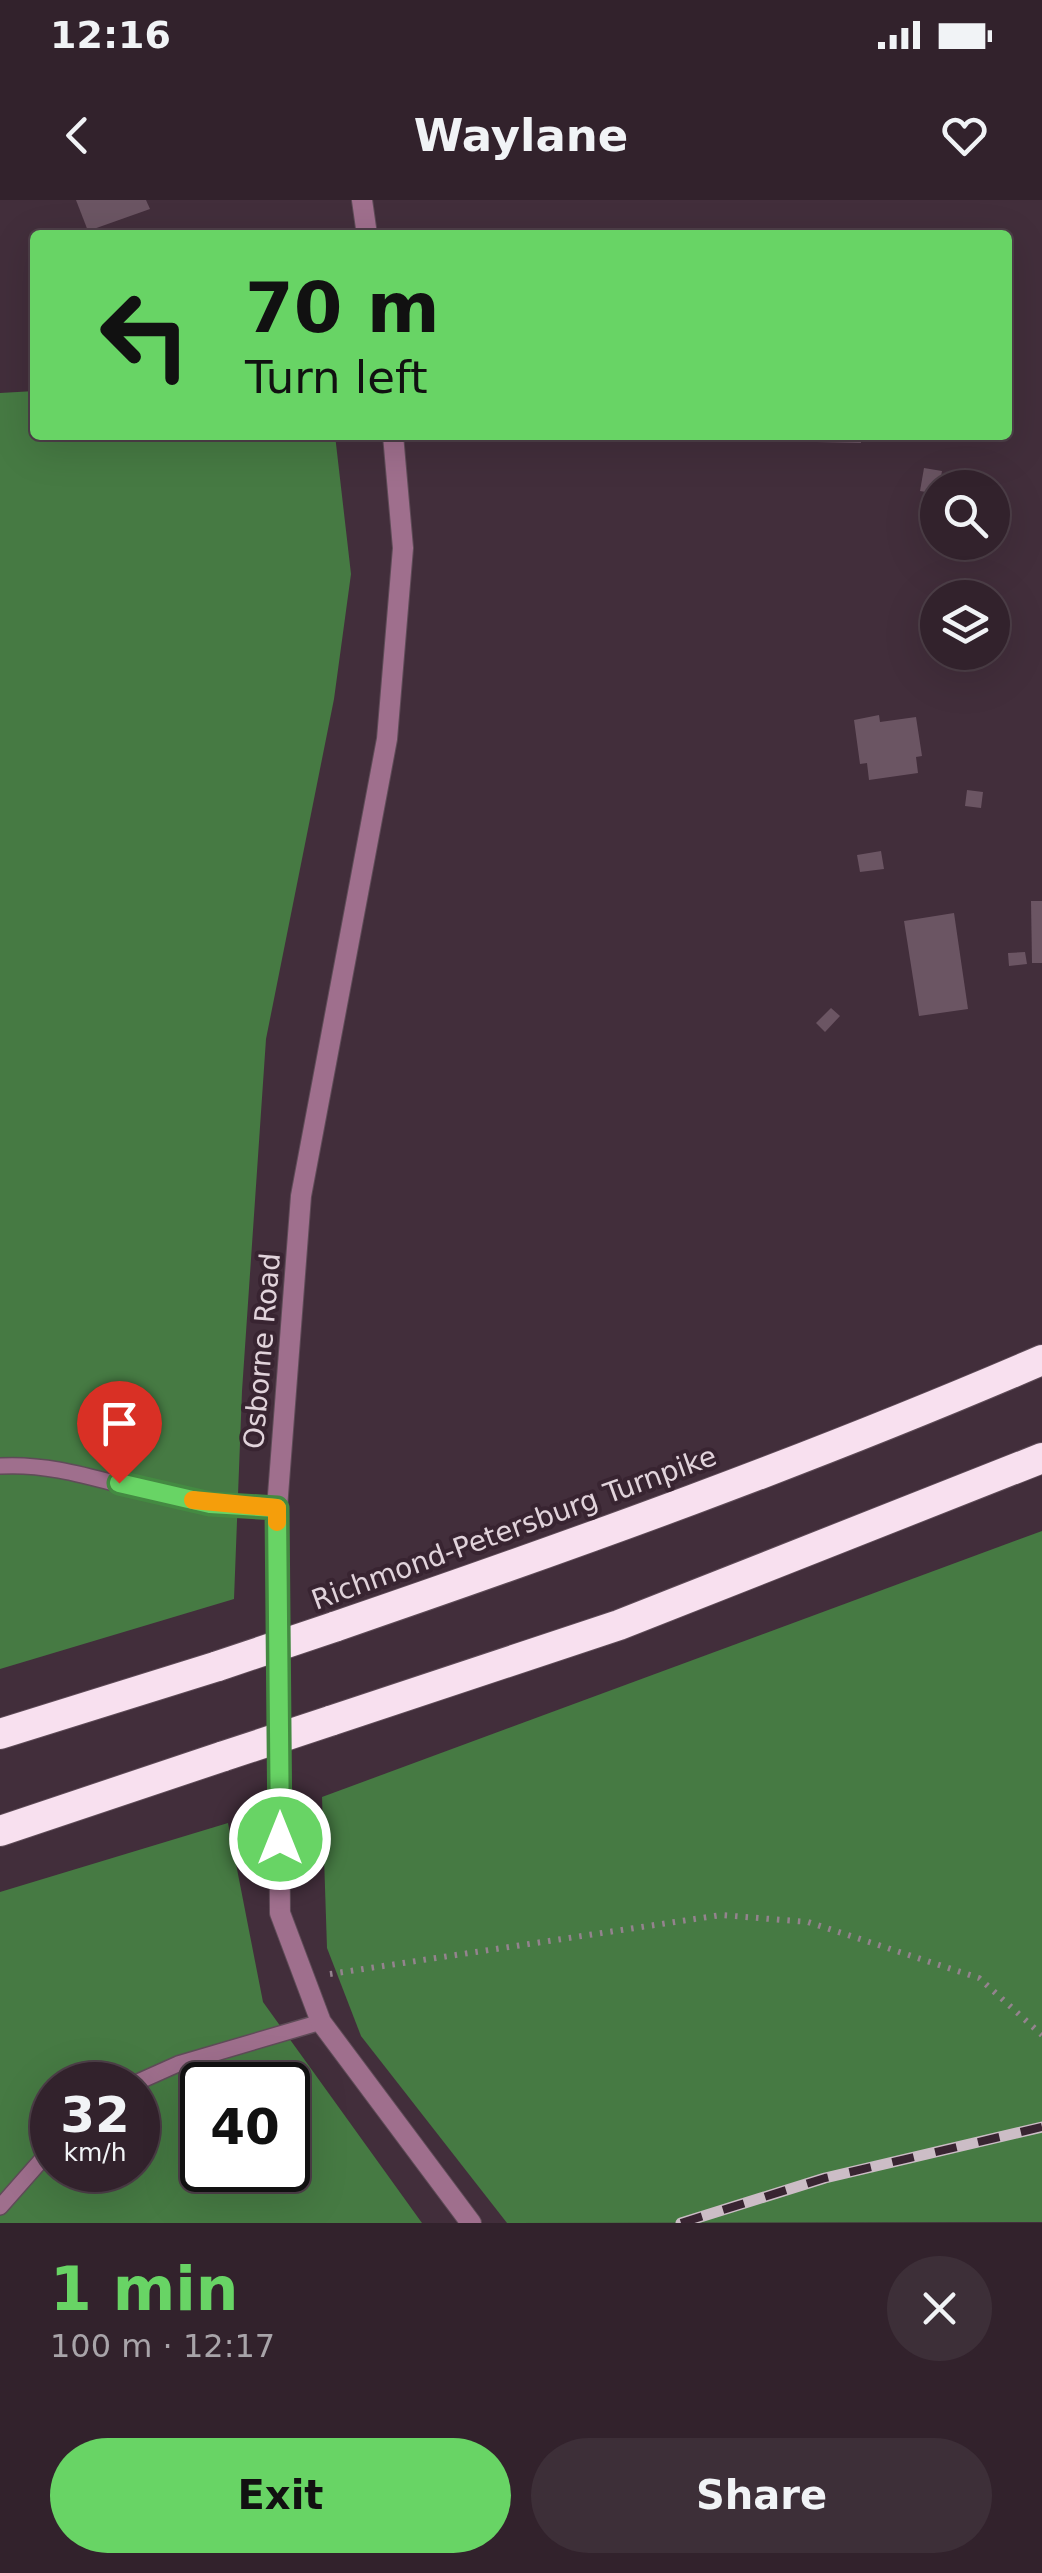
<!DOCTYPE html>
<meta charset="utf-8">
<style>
body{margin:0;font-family:"DejaVu Sans",sans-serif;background:#3d2f38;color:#f1f3f6;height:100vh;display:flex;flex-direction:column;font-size:38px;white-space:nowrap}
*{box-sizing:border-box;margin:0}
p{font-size:32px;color:#a8a4a9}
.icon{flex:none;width:55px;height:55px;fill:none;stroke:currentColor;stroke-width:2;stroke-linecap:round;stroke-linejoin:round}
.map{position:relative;height:2023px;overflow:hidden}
.panel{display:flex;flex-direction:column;background:#32222c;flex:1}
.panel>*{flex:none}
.guide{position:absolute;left:30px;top:30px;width:982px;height:210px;border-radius:10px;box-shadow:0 10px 40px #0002,0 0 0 2px #4d3f48;background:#68d465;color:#111;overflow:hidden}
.buttons{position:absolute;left:920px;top:270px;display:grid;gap:20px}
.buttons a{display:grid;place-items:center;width:90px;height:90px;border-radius:50%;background:#32222c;box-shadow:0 10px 40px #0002,0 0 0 2px #4d3f48;font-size:50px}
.speed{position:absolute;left:30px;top:1862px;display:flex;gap:20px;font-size:50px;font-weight:700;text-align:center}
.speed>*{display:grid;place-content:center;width:130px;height:130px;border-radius:50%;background:#32222c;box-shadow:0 10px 40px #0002,0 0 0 2px #4d3f48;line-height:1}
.speed small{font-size:25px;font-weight:400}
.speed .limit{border:5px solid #111;border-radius:15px;background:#fff;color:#111}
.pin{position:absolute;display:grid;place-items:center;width:85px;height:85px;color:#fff;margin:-102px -42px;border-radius:50% 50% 50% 0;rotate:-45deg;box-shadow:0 0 10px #0007}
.pin .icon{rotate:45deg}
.me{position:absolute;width:110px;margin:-55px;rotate:0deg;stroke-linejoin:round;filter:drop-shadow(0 0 8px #0008)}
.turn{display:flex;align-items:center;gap:35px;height:210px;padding:0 50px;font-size:45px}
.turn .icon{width:130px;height:130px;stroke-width:2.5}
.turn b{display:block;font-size:70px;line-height:85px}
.round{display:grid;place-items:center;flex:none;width:105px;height:105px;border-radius:52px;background:#3d2f38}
.overview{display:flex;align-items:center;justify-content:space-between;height:170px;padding:0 50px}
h1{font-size:60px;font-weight:800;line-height:75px;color:#68d465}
.button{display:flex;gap:20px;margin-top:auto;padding:20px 50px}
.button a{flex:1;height:115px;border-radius:60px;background:#68d465;color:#111;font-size:40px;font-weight:800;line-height:115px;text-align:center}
.button a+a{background:#3d2f38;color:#f1f3f6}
.status{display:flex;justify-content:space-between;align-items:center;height:70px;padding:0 50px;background:#32222c;direction:ltr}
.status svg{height:28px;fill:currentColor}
header{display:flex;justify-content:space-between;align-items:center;height:130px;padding:0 50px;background:#32222c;font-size:45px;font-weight:800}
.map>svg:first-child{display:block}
.forest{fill:#467a43;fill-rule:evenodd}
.building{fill:#6b5563}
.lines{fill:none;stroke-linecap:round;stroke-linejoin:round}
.service-casing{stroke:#5f4c58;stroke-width:18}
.tertiary-casing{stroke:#5f4c58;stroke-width:22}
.motorway-casing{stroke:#5f4c58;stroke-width:32}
.path{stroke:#94838e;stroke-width:6;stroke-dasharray:2.5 8;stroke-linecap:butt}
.service{stroke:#9f6f8d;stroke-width:15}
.tertiary{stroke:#9f6f8d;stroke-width:20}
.motorway{stroke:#f8e0ef;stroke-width:30}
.rail-casing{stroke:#ccbdc6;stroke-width:11}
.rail{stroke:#382431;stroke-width:8;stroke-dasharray:22;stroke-linecap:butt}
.motorway-bridge-casing{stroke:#5f4c58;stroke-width:32;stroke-linecap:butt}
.motorway-bridge{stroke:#f8e0ef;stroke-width:30}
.route-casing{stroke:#448a42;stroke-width:25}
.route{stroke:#68d465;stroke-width:18}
.slow{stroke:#f59e0b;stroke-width:18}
.labels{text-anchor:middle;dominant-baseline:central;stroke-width:8;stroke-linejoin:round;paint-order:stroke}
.street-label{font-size:28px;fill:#e1d3db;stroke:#382431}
</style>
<div class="status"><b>12:16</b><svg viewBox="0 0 49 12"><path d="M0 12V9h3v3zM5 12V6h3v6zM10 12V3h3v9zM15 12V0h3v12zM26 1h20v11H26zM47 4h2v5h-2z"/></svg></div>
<header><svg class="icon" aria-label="back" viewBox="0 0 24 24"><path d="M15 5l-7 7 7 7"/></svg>Waylane<svg class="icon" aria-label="heart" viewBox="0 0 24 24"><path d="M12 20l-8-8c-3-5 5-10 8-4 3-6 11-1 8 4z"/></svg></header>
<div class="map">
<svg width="1042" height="2023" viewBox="0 0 1042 2023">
<rect width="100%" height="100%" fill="#422e3b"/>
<g class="forest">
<polygon points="35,191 35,235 335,235 351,374 334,499 266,839 242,1191 234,1399 0,1469 0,193"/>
<polygon points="1042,1331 1042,2022 507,2023 361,1836 327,1748 322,1597"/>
<path d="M 228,1623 L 263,1802 L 422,2023 L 0,2023 L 0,1692 ZM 52,1885 L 138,1885 L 138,1970 L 52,1970 ZM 202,1885 L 288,1885 L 288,1970 L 202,1970 Z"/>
</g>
<g class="building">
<polygon points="76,0 146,0 150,9 88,31"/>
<polygon points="816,235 861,235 861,243 816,242"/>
<polygon points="924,268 942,271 938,294 920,291"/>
<polygon points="879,515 880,522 916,517 922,556 916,557 918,573 869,580 867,563 860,564 854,520"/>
<polygon points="967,590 983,592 981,608 965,606"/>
<polygon points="881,651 884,669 860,672 857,655"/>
<polygon points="1031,701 1042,701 1042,763 1032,763"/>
<polygon points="954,713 968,809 919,816 904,721"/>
<polygon points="1025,752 1027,764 1009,766 1008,753"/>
<polygon points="831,808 840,816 825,832 816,823"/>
</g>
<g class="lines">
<g class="service-casing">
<g id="service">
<path d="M 0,1266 C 52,1263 96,1279 145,1291 C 189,1302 232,1305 277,1308"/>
<polyline points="131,1885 178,1864 321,1822"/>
<polyline points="0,2007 52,1948"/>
</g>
</g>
<g class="tertiary-casing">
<g id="tertiary">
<polyline points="362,0 367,35"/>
<polyline points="393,235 403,348 387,539 301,996 277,1308 280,1713 321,1822 471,2023"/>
</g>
</g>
<g class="motorway-casing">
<g id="motorway">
<path d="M 334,1427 C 573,1345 810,1260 1042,1160"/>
<polyline points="330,1521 619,1425 1042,1258"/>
<polyline points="0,1534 218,1466"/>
<polyline points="0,1631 224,1556"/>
</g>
</g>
<polyline class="path" points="330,1774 721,1715 808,1722 979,1778 1042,1835"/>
<use href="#service" class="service"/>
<use href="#tertiary" class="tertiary"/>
<use href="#motorway" class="motorway"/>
<g class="rail-casing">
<polyline id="rail" points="681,2023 825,1978 1042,1927"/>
</g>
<use href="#rail" class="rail"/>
<g class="motorway-bridge-casing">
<g id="motorway-bridge">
<polyline points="218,1466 334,1427"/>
<polyline points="224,1556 330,1521"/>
</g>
</g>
<use href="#motorway-bridge" class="motorway-bridge"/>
</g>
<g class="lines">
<g class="route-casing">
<polyline id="route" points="119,1283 210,1304 277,1308 280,1639"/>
</g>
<use href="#route" class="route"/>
<polyline class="slow" points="193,1300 277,1308 277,1322"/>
</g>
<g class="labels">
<g class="street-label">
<text transform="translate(262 1151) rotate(-85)">Osborne Road</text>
<text transform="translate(514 1328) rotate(-20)">Richmond-Petersburg Turnpike</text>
</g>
</g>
</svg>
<div class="buttons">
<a><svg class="icon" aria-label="search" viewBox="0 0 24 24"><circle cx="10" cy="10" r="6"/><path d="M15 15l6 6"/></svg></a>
<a><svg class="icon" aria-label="layers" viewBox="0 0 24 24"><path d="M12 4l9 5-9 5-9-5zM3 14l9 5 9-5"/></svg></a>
</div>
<div class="speed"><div>32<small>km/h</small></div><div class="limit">40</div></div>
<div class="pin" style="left:119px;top:1283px;background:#d93025"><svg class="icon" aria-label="arrive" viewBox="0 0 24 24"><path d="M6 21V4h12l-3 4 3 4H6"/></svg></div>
<svg class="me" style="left:280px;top:1639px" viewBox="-20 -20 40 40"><circle r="17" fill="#68d465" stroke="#fff" stroke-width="3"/><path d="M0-11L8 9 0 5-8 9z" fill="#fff"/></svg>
<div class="guide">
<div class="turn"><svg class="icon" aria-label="left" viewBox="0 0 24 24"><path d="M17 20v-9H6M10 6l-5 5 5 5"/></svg><div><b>70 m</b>Turn left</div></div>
</div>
</div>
<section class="panel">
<div class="overview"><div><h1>1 min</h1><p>100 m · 12:17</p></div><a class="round"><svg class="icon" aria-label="close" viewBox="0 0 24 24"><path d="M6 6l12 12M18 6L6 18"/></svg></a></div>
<div class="button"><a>Exit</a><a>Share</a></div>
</section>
